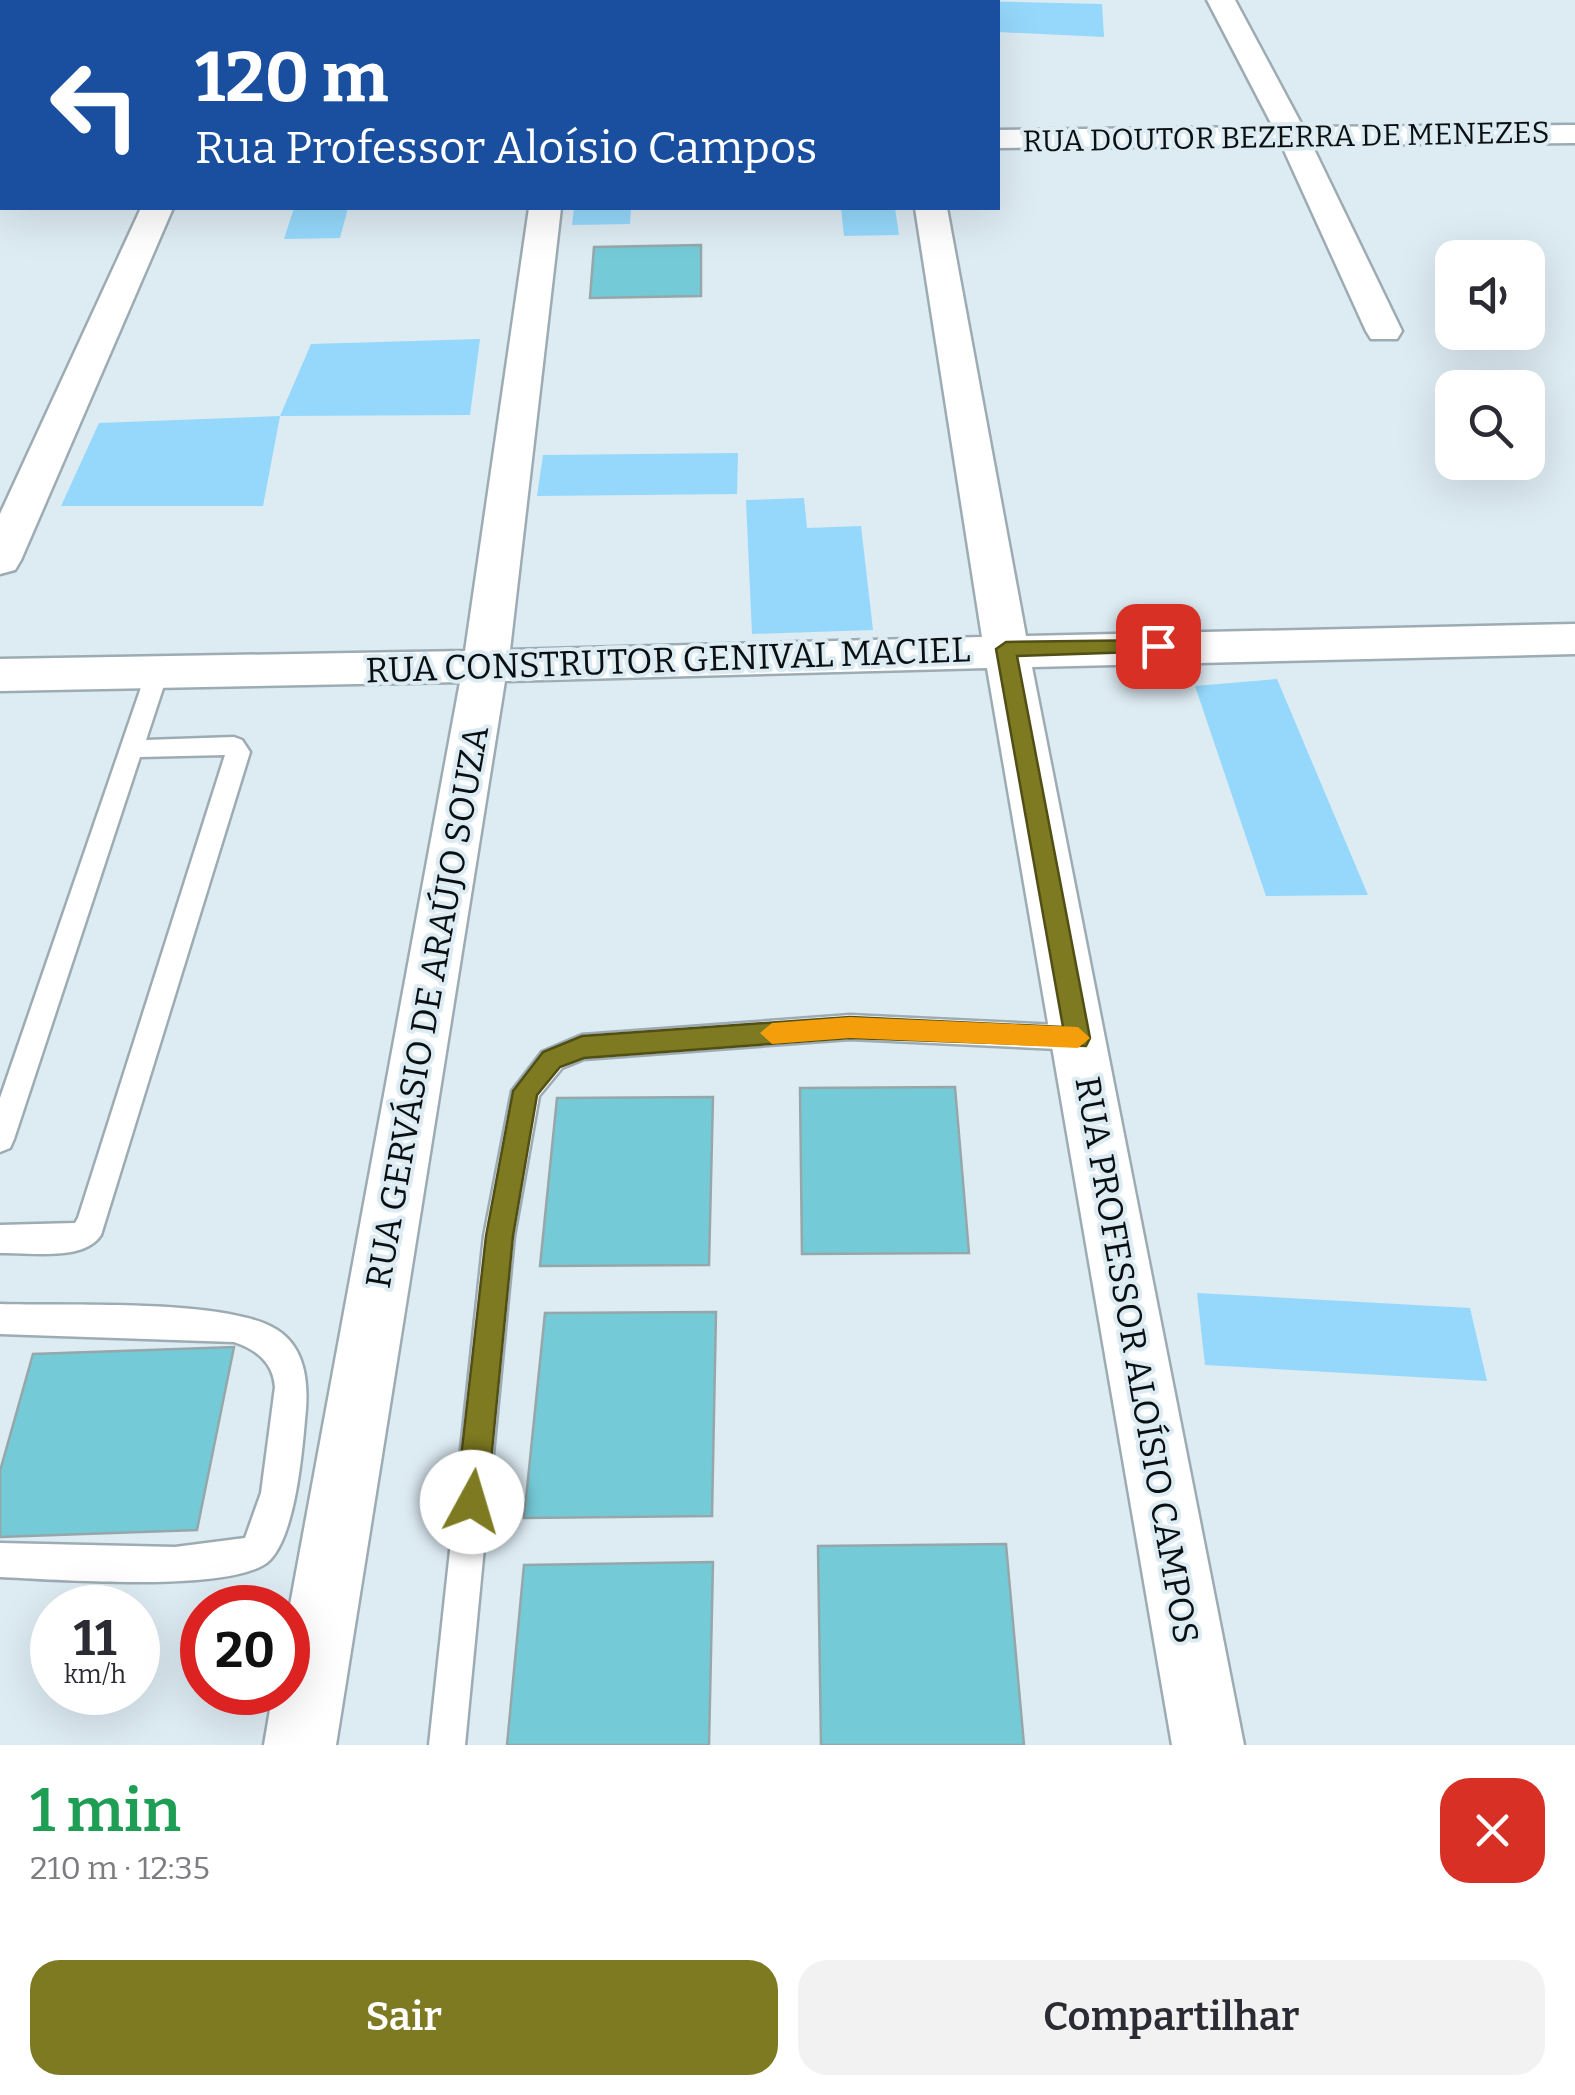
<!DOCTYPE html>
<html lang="pt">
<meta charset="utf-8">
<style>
body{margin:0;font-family:Bitter,serif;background:#f2f2f3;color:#2b2b33;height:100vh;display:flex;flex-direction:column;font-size:38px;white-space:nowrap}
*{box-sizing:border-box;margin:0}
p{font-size:32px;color:#7c7c81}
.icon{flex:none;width:55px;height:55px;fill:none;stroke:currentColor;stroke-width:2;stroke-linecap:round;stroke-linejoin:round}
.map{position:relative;height:1745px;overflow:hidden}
.details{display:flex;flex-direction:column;background:#fff;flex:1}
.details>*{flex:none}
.banner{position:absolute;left:0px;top:0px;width:1000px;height:210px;box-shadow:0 10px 40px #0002;background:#1a4fa0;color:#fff;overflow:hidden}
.controls{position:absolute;left:1435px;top:240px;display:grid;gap:20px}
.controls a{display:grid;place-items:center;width:110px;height:110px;border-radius:20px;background:#fff;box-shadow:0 10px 40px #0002;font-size:50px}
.speed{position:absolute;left:30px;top:1585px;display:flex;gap:20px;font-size:50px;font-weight:700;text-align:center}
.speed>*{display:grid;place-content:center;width:130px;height:130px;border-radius:50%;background:#fff;box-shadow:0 10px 40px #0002;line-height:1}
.speed small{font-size:25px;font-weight:400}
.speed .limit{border:15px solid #d22;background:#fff;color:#111}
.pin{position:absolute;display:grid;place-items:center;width:85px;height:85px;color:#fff;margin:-42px;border-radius:20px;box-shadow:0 5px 15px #0006}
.me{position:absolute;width:110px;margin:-55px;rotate:6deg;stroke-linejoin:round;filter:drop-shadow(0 0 8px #0008)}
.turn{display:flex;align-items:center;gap:35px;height:210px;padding:0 30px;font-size:45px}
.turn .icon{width:130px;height:130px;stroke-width:2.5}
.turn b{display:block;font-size:70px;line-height:85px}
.round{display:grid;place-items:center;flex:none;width:105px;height:105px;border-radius:30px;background:#f2f2f3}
.overview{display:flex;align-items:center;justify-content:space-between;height:170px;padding:0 30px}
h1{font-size:60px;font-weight:600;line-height:75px;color:#1e9e55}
.action{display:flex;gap:20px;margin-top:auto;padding:20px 30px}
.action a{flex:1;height:115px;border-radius:30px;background:#7d7a21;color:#fff;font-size:40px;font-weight:600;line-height:115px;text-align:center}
.action a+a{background:#f2f2f3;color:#2b2b33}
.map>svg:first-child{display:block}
.green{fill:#95d8fb}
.building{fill:#75cad7;stroke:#96a7a9;stroke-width:2.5}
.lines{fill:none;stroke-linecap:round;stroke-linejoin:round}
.lane-casing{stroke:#9dabb3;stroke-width:5}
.street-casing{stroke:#9dabb3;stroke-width:5}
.lane{fill:#fff;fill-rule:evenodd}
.street{fill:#fff;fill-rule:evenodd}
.route{fill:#7d7a21;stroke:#514f15;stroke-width:2.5}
.slow{fill:#f59e0b}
.labels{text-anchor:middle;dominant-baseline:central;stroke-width:8;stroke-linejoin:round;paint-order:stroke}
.far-street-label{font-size:30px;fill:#0a0f12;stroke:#ddebf3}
.street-label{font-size:35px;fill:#0a0f12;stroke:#ddebf3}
</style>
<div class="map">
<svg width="1575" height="1745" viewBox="0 0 1575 1745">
<rect width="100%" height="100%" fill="#ddebf3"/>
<g class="green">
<polygon points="925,0 1102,4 1104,37 998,32 998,2"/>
<polygon points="294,208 348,208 340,238 284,239"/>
<polygon points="574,208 631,208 630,224 572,225"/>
<polygon points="841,208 895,208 899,235 844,236"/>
<polygon points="480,339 470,415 280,416 263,506 61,506 99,423 280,416 311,344"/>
<polygon points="738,453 737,494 537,496 543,455"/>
<polygon points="804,498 807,528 861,526 873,630 752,634 746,500"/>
<polygon points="1277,679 1368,895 1266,896 1195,686"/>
<polygon points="1197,1293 1470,1308 1487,1381 1205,1365"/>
</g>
<g class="building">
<polygon points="701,245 701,296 590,298 594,247"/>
<polygon points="955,1087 969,1253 802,1254 800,1088"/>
<polygon points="713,1097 709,1265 540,1266 557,1098"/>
<polygon points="716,1312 712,1516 524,1518 545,1313"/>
<polygon points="234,1347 197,1530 0,1537 0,1471 33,1354"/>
<polygon points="1006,1544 1024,1745 821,1745 818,1546"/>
<polygon points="713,1562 709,1745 507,1745 524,1565"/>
</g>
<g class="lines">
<g class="lane-casing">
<g id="lane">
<path d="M 157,665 L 168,673 L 146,740 L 234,737 L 242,740 L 250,752 L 101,1235 C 83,1262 30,1252 0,1253 L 0,1225 L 75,1223 L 78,1218 L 225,755 L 140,757 L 14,1139 L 10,1148 L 0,1152 L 0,1098 L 146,673 Z"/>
<polygon points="850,1015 1078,1026 1088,1030 1092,1038 1088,1046 1078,1050 850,1039 584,1059 562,1068 539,1096 514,1236 465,1745 429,1745 484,1236 512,1091 542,1052 582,1035"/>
<path d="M 0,1304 C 66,1306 219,1299 272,1327 C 307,1345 309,1385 305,1420 C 302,1455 295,1534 270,1560 C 237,1594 51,1579 0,1577 L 0,1543 L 175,1547 L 245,1538 L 261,1493 L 275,1387 C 273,1362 257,1350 234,1342 L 0,1334 Z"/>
</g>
</g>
<g class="street-casing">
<g id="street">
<polygon points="883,0 911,0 912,2 885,2"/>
<polygon points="1207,0 1235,0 1303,127 1575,125 1575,143 1312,145 1402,331 1397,339 1371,339 1366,331 1282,146 998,148 998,130 1273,127"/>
<rect x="0" y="139" width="2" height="18"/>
<polygon points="141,208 173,208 21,560 15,570 0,574 0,514"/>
<polygon points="529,208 561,208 510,650 982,637 915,208 947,208 1026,636 1575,624 1575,654 1032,667 1244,1745 1172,1745 987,668 505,681 336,1745 264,1745 273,1692 288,1692 288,1616 460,682 0,691 0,659 465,651"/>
</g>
</g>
<use href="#lane" class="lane"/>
<use href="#street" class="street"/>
</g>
<polygon class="route" points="1158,640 1168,646 1165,651 1017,656 1090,1038 1086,1046 850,1038 584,1058 560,1067 537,1095 513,1236 487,1502 482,1513 472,1518 461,1513 456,1502 486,1236 513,1091 543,1052 582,1036 850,1017 1063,1027 996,649 1006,642"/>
<polygon class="slow" points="850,1017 1078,1027 1090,1038 1078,1048 850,1038 772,1044 760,1033 772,1023"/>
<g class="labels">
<g class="far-street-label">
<text transform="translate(1286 137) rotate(-1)">RUA DOUTOR BEZERRA DE MENEZES</text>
</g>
<g class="street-label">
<text transform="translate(668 660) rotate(-2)">RUA CONSTRUTOR GENIVAL MACIEL</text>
<text transform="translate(427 1007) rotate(-80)">RUA GERVÁSIO DE ARAÚJO SOUZA</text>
<text transform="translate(1137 1360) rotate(80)">RUA PROFESSOR ALOÍSIO CAMPOS</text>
</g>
</g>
</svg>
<div class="controls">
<a><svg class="icon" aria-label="sound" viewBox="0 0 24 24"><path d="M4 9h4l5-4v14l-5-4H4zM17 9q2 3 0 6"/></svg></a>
<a><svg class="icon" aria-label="search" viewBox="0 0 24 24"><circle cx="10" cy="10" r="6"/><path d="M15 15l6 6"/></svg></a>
</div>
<div class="speed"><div>11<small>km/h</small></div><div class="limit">20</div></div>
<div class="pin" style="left:1158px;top:646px;background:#d93025"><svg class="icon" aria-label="arrive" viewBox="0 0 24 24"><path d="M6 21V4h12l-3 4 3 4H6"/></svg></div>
<svg class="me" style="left:472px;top:1502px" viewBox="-20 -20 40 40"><circle r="19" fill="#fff"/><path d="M0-13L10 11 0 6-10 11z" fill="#7d7a21"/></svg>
<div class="banner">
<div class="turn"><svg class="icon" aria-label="left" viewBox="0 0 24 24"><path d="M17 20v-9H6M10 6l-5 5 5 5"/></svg><div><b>120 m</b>Rua Professor Aloísio Campos</div></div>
</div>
</div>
<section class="details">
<div class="overview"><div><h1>1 min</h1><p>210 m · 12:35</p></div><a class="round" style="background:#d93025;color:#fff"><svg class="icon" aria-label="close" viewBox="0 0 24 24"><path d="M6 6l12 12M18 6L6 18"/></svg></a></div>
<div class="action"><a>Sair</a><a>Compartilhar</a></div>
</section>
